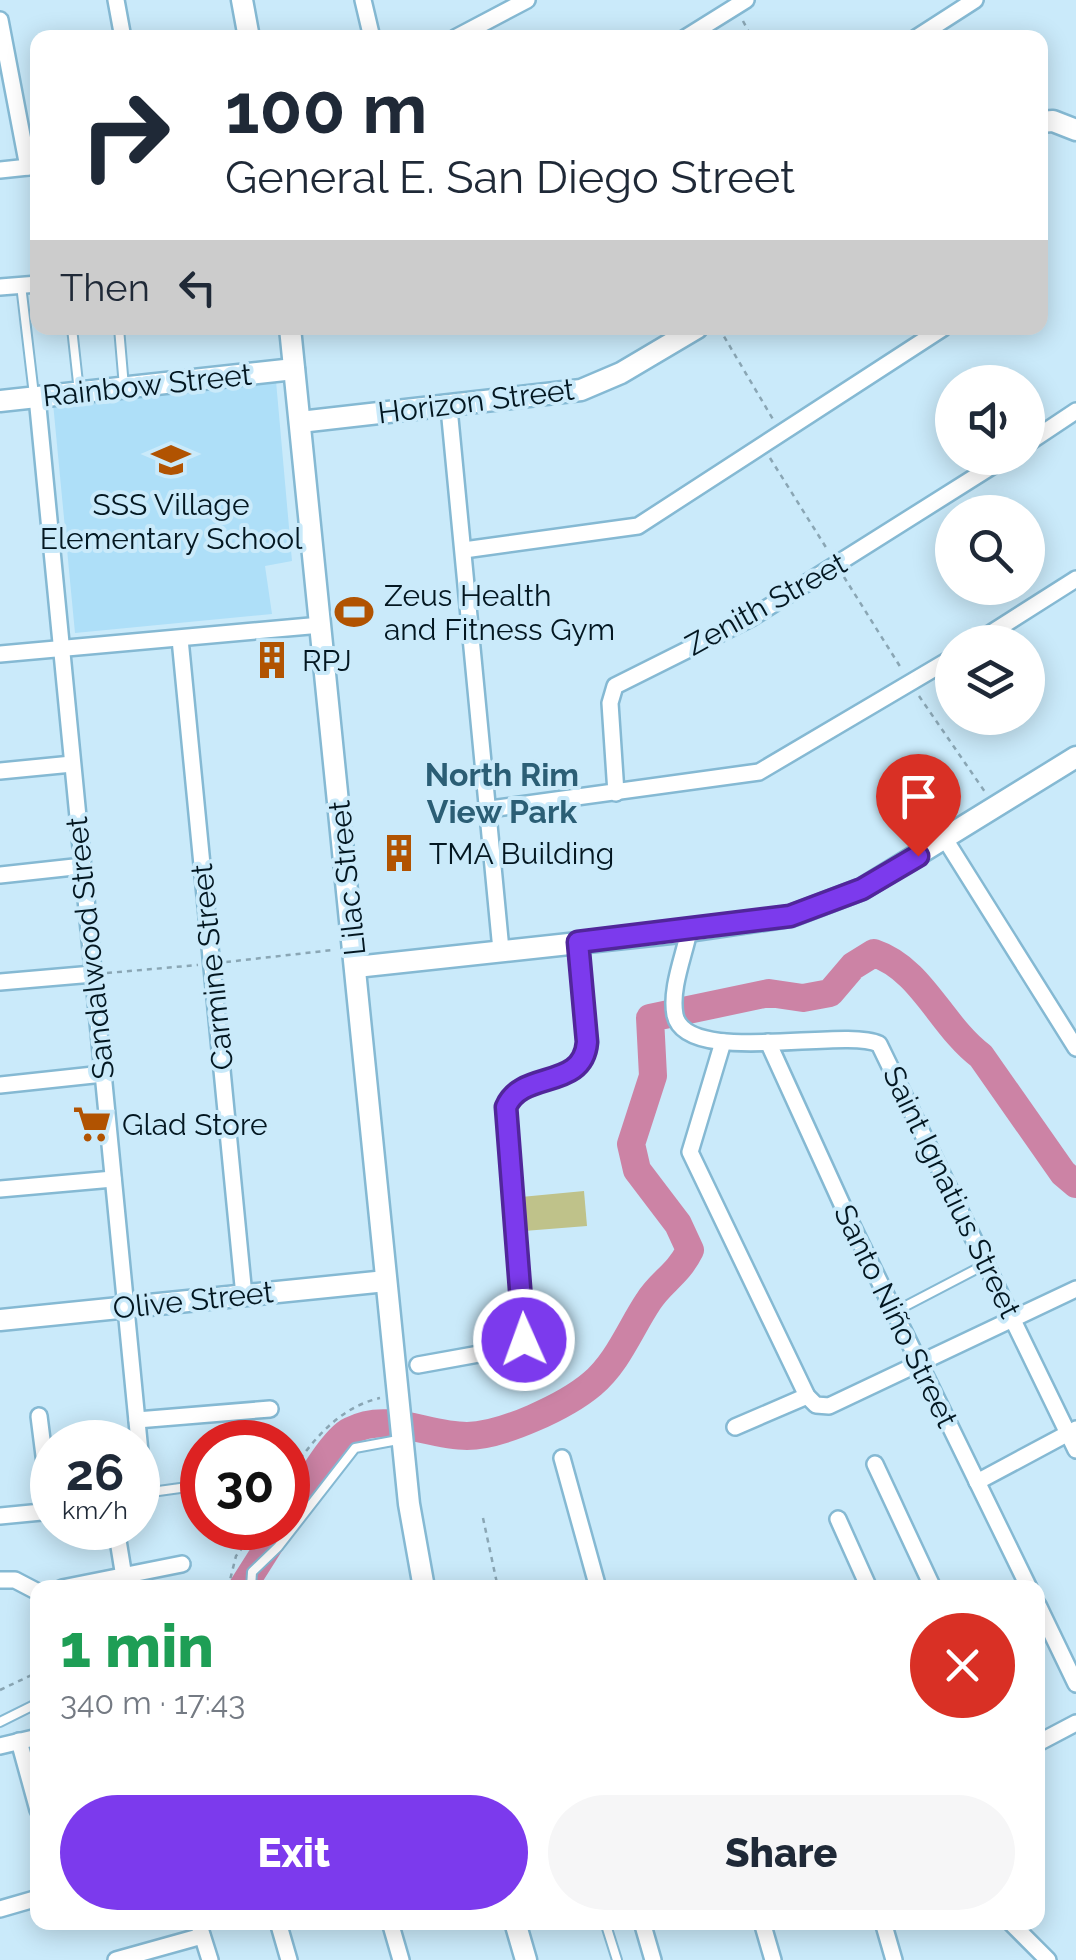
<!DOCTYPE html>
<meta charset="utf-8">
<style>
body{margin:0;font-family:Raleway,sans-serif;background:#f6f6f7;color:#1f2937;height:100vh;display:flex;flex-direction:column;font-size:38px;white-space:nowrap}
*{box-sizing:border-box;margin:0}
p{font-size:32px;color:#747a83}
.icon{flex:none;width:55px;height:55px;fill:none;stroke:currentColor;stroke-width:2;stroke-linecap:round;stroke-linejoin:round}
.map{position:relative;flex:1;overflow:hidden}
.details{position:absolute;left:30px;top:1580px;width:1015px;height:350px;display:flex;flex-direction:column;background:#fff;border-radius:20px;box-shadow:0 5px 25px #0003}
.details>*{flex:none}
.top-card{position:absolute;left:30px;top:30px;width:1018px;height:305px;border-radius:20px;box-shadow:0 5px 25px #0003;background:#fff;color:#1f2937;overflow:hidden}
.controls{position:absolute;left:935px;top:365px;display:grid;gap:20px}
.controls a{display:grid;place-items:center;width:110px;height:110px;border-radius:50%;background:#fff;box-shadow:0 5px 25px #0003;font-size:50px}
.speed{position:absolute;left:30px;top:1420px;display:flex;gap:20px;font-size:50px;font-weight:700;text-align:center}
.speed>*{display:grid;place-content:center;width:130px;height:130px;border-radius:50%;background:#fff;box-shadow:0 5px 25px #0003;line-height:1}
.speed small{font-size:25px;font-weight:400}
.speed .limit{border:15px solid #d22;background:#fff;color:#111}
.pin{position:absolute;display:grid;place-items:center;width:85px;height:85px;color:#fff;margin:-102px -42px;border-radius:50% 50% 50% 0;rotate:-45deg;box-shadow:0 0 10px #0007}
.pin .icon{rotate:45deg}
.me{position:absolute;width:110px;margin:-55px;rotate:358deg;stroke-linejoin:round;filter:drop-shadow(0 0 8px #0008)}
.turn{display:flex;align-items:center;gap:35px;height:210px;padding:0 30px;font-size:45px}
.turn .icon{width:130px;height:130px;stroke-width:2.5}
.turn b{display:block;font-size:70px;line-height:85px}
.then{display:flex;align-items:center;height:95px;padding:0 30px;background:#0003;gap:20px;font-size:38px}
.round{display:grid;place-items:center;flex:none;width:105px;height:105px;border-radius:52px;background:#f6f6f7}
.overview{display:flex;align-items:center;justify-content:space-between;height:170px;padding:0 30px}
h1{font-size:60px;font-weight:800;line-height:75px;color:#1e9e55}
.cta{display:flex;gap:20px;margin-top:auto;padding:20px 30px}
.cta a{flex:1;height:115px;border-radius:60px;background:#7c3aed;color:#fff;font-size:40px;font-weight:800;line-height:115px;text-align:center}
.cta a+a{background:#f6f6f7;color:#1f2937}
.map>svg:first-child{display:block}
.built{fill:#aedff8}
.green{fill:#bfc28a}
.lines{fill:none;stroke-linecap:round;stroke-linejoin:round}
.river{stroke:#cc83a5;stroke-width:28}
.lane-casing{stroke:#85b9d3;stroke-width:12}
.street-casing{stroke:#85b9d3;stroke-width:20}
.secondary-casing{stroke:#85b9d3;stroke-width:25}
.path{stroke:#8aa6b4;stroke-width:2.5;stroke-dasharray:5 5;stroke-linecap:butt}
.lane{stroke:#fff;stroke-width:8}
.street{stroke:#fff;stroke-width:15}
.secondary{stroke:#fff;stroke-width:20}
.route-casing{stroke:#51269a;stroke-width:25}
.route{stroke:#7c3aed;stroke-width:18}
.labels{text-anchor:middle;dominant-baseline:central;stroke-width:8;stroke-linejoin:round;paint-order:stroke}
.street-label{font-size:30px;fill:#031721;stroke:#caeafa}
.poi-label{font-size:30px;fill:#031721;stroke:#caeafa;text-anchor:start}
.neighbourhood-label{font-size:32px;font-weight:bold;fill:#2b5e75;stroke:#caeafa}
</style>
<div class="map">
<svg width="1076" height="1960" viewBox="0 0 1076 1960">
<rect width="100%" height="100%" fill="#caeafa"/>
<polygon class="built" points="276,381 292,561 265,566 272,614 75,633 53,403"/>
<polygon class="green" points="584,1191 587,1226 524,1231 521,1197"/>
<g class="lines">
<g class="river">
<path d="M 288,1516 C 300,1497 332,1439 350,1431 C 389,1411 426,1436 467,1436 C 502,1436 566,1406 592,1384 C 618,1362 630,1329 648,1302 C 661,1281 677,1276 690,1250 L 678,1224 L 637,1170 L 631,1144 L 653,1076 L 650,1018 L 769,993 L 803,998 L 830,993 L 853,966 L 874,953 C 922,969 941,1026 981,1056 L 1063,1173 L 1076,1184"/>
<polyline points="242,1588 280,1528"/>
</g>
<g class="lane-casing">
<g id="lane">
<polyline points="21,285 34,395"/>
<polyline points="72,328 79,392"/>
<polyline points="119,328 124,387"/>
<polyline points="896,1311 986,1264"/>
<polyline points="144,1493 202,1485"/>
<polyline points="251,1588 252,1572 278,1547 355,1448 398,1440"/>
<polyline points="0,1722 38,1703"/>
<polyline points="605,1922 617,1960"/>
</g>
</g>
<g class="street-casing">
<g id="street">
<polyline points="116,0 123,38"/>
<polyline points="363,0 372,38"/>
<polyline points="0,20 28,167"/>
<polyline points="455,38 527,0"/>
<polyline points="685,38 746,0"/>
<polyline points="916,38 975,0"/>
<polyline points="0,170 38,166"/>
<polyline points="0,287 38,284"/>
<polyline points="37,397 144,1493 144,1499 138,1501"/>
<polyline points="449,408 501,950"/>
<polyline points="1028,443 1076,411"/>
<polyline points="464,550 638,526 943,328"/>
<polyline points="180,639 244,1296"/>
<polyline points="977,642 1076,579"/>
<polyline points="0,654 321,625"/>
<polyline points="0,771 72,764"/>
<polyline points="616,793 610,703 615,686 751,618 1005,458"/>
<polyline points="490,809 759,772 952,658"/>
<polyline points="945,839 1076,1048"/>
<polyline points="0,875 83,866"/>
<path d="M 689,931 C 684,956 670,989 675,1015 C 686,1067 843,1027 879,1044 L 1076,1450"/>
<polyline points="0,982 93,974"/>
<polyline points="723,1042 690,1152 807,1396 816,1405 829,1406 1076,1289"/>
<polyline points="768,1042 845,1211 1029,1588"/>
<polyline points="0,1085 103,1074"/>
<polyline points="0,1189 113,1179"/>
<path d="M 418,1365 L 512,1348 L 523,1340 L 506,1107 C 523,1069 582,1090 587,1043 L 578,941"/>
<polyline points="39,1416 51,1511"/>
<polyline points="137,1420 270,1409"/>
<polyline points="735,1427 807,1396"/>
<polyline points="562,1458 598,1588"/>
<polyline points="875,1464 933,1588"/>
<polyline points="977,1482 1076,1429"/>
<polyline points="0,1516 52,1511"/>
<polyline points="838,1519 869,1588"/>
<polyline points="116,1528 124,1577"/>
<polyline points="0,1580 15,1580 38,1592"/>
<polyline points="62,1588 182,1564"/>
<polyline points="1038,1605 1076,1684"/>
<polyline points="19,1741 38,1810"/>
<polyline points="1038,1743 1076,1723"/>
<polyline points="0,1746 38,1737"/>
<polyline points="0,1909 38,1898"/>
<polyline points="198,1922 210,1960"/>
<polyline points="278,1922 289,1960"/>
<polyline points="390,1922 401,1960"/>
<polyline points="642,1922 653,1960"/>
<polyline points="762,1922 773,1960"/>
<polyline points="883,1922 894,1960"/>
<polyline points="1010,1922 1048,1960"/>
<polyline points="116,1960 202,1936"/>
</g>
</g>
<g class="secondary-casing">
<g id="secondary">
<polyline points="242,0 249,38"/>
<polyline points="1040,122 1053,121 1076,130"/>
<polyline points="290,328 409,1504 424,1588"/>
<polyline points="0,401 294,369"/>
<polyline points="300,422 581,390 621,373 697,328"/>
<polyline points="356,967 689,931 791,916 862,889 1076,757"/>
<polyline points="0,1320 386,1281"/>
<polyline points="515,1922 526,1960"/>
</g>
</g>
<g class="path">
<polyline points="743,21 752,38"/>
<polyline points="719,328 774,421"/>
<polyline points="770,458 827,549"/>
<polyline points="844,577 901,668"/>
<polyline points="919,696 985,792"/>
<polyline points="226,962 333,950"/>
<polyline points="107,973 198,965"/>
<path d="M 288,1475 C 313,1441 337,1408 380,1398"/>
<polyline points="483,1518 498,1588"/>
<polyline points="228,1588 236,1556 257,1528"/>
<polyline points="0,1690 38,1672"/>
</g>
<use href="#lane" class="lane"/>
<use href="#street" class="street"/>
<use href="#secondary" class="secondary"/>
</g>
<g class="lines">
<g class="route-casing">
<path id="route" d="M 524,1340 L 506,1107 C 522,1069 583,1091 587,1042 L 578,942 L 790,916 L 862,889 L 918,856"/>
</g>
<use href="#route" class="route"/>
</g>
<defs>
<g id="school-bare" transform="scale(3)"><path d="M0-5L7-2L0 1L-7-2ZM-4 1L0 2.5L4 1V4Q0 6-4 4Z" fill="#b15301" stroke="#caeafa" stroke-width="2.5" paint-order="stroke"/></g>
<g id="stadium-bare" transform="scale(3)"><path d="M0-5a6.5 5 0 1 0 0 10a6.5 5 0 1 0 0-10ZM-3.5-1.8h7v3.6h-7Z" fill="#b15301" stroke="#caeafa" stroke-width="2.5" paint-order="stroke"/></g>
<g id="building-bare" transform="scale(3)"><path d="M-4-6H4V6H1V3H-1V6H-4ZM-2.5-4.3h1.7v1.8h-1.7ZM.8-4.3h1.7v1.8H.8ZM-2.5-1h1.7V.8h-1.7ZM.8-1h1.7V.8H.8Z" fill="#b15301" stroke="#caeafa" stroke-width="2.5" paint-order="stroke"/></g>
<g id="supermarket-bare" transform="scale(3)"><path d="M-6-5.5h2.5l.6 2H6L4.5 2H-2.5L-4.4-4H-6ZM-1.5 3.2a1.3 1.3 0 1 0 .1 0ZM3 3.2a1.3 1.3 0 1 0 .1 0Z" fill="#b15301" stroke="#caeafa" stroke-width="2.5" paint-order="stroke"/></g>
</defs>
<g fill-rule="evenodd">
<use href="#school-bare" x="171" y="460"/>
<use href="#stadium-bare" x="354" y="612"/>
<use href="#building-bare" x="272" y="660"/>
<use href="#building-bare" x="399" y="853"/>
<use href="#supermarket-bare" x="92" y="1124"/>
</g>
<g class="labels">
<g class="street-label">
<text transform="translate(147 385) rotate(-6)">Rainbow Street</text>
<text transform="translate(476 401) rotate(-7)">Horizon Street</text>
<text transform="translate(766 604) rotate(-29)">Zenith Street</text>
<text transform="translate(347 878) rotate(-96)">Lilac Street</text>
<text transform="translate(90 948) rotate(-96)">Sandalwood Street</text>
<text transform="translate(212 967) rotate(-96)">Carmine Street</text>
<text transform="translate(952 1192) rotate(64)">Saint Ignatius Street</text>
<text transform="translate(193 1300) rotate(-6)">Olive Street</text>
<text transform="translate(896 1316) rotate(64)">Santo Niño Street</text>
</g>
<g class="poi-label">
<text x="171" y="504" text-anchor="middle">SSS Village<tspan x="171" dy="34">Elementary School</tspan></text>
<text x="384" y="595">Zeus Health<tspan x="384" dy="34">and Fitness Gym</tspan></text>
<text x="302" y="660">RPJ</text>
<text x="429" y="853">TMA Building</text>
<text x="122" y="1124">Glad Store</text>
</g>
<g class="neighbourhood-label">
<text x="502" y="774">North Rim<tspan x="502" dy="37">View Park</tspan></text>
</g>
</g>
</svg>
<div class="controls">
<a><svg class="icon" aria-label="sound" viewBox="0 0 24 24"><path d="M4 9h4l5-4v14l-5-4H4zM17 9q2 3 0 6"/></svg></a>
<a><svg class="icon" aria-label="search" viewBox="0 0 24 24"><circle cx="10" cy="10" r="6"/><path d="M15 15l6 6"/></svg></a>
<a><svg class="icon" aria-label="layers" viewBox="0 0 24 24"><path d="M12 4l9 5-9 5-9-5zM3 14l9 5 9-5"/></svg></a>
</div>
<div class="speed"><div>26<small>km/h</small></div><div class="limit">30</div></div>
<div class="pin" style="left:918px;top:856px;background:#d93025"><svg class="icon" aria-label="arrive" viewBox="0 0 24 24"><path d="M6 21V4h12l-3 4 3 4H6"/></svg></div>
<svg class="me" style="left:524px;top:1340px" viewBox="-20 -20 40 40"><circle r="17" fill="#7c3aed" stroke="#fff" stroke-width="3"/><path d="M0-11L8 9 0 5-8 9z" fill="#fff"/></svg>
<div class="top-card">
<div class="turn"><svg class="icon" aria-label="right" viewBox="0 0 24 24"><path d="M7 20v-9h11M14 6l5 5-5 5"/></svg><div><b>100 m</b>General E. San Diego Street</div></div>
<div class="then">Then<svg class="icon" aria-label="left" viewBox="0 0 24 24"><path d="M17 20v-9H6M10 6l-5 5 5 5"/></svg></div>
</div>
<section class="details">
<div class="overview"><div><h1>1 min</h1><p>340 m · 17:43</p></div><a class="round" style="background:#d93025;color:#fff"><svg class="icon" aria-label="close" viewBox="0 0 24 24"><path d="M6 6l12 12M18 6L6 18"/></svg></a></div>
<div class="cta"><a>Exit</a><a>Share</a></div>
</section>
</div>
